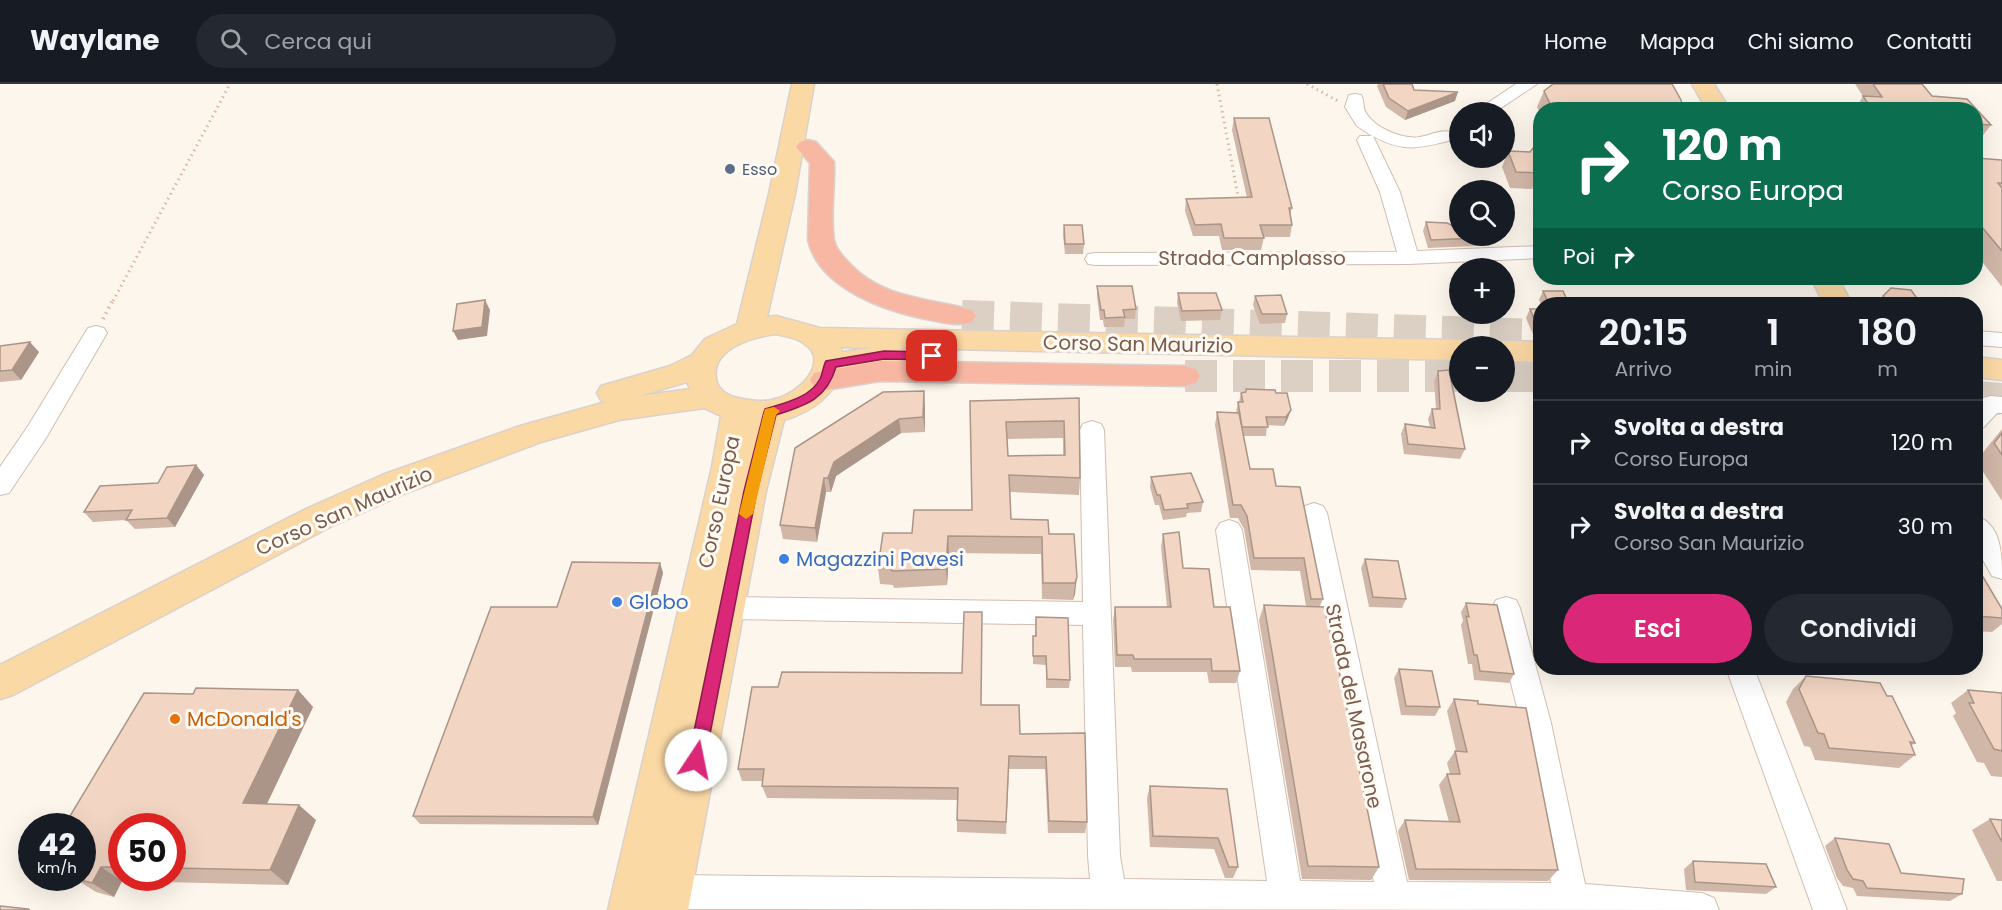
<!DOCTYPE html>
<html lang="it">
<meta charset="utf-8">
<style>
body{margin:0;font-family:Poppins,sans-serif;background:#242831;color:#f1f3f6;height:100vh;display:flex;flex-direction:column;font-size:22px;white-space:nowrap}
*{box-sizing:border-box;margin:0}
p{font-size:20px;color:#9ea1a6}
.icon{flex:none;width:33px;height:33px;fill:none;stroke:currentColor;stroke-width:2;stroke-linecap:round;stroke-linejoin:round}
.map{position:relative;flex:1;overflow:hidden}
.drawer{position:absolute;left:1533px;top:213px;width:450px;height:378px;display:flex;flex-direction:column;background:#171b24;border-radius:24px;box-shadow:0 6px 24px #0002}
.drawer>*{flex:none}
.top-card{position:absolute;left:1533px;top:18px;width:450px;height:183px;border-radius:24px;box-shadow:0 6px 24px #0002;background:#0b6e4f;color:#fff;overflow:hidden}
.fabs{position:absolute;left:1449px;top:18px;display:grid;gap:12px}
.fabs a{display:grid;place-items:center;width:66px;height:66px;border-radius:50%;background:#171b24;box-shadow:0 6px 24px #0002;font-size:30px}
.speed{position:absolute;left:18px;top:729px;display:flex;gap:12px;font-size:30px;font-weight:700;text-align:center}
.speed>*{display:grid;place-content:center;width:78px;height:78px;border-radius:50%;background:#171b24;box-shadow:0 6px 24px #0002;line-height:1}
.speed small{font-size:15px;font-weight:400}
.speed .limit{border:9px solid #d22;background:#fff;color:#111}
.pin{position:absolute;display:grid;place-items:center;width:51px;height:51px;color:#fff;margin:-26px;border-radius:12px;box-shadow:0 3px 9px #0006}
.me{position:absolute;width:66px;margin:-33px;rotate:11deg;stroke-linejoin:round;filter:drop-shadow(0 0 4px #0008)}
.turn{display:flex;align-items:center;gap:21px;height:126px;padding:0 30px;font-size:27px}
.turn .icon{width:78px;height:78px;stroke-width:2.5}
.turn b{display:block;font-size:42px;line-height:51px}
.then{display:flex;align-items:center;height:57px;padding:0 30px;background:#0003;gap:12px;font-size:22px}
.eta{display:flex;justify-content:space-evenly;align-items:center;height:102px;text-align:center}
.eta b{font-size:36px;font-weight:600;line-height:42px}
.primary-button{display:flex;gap:12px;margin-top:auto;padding:12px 30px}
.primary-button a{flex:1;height:69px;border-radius:36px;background:#db2777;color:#fff;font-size:24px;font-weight:600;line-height:69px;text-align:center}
.primary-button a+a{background:#242831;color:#f1f3f6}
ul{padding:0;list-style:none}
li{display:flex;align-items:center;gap:18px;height:84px;padding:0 30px;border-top:2px solid #363941}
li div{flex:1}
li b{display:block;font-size:22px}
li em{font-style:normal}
header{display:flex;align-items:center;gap:36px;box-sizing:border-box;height:84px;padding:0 30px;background:#171b24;border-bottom:2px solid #363941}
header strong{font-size:28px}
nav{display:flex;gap:33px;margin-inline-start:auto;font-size:21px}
.search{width:420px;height:54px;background:#242831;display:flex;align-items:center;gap:15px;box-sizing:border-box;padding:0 21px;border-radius:33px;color:#9ea1a6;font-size:22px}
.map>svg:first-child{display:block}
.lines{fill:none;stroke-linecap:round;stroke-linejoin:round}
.highway-tunnel{stroke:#dcd0c4;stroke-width:32;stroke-dasharray:32 16;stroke-linecap:butt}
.minor-casing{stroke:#d1beb0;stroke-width:2}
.major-casing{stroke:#dad1cd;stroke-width:3}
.highway-casing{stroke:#dad1cd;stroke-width:3}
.path-far1{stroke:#d9b8a5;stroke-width:3;stroke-dasharray:1.5 4;stroke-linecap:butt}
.path{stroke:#d9b8a5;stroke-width:4;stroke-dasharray:1.5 4.5;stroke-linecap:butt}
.minor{fill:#fff;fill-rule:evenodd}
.major{fill:#fbd9a5;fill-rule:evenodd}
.highway{fill:#f7b7a3;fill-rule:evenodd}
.wall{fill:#d1b7a8;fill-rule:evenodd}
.shaded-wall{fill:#aa9588}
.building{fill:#f3d5c3;stroke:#aa9588;stroke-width:1.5;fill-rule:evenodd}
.route{fill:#db2777;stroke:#8e194d;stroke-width:1.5}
.slow{fill:#f59e0b}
.service-dot{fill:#5c6f8a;stroke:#fffaf3;stroke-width:2}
.shop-dot{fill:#3f7fe0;stroke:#fffaf3;stroke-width:2}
.food-dot{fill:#e8710a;stroke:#fffaf3;stroke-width:2}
.labels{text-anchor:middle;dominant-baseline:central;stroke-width:6;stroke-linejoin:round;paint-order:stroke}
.far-service-label{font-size:16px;fill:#4e5e75;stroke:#fffaf3;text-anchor:start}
.street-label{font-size:20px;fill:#7a5c4d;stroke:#fffaf3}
.shop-label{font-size:20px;fill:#366cbe;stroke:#fffaf3;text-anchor:start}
.food-label{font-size:20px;fill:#c56008;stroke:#fffaf3;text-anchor:start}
</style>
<header>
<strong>Waylane</strong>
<div class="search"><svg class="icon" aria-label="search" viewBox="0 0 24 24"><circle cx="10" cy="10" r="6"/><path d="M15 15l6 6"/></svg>Cerca qui</div>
<nav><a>Home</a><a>Mappa</a><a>Chi siamo</a><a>Contatti</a></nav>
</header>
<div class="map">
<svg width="2002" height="826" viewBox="0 0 2002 826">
<rect width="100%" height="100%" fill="#fdf6ec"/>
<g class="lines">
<g class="highway-tunnel">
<polyline points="962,232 1540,251"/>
<polyline points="1185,292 1460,292"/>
<polyline points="1504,292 1540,292"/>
<polyline points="1976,313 2002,315"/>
</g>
<g class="minor-casing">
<g id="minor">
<polygon points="1516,0 1537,0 1495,28 1474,28"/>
<path d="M 1355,10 L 1361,11 C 1365,17 1362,23 1366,29 C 1375,44 1403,56 1420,53 C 1431,51 1441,45 1452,48 L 1455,52 L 1452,56 C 1421,64 1403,69 1373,52 L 1400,108 L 1417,167 L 1540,162 L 1540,174 L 1409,180 L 1095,181 L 1088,180 L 1085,175 L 1088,170 L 1095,169 L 1397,168 L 1380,108 L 1357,56 L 1360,52 L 1372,52 L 1357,42 L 1345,23 L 1349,11 Z"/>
<polygon points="96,242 104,244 107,249 46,354 9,409 0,411 0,383 28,342 88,244"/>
<polygon points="1976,247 2002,249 2002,263 1976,261"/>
<polygon points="1991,312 2002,313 2002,329 1997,329 1984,343 1976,345 1976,322 1983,314"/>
<polygon points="1092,337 1101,340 1104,346 1120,772 1124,795 1267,797 1216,446 1220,439 1229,436 1238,439 1242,446 1300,797 1374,798 1301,429 1305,422 1314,419 1323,422 1327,429 1407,798 1551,799 1521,639 1492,524 1496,516 1506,513 1516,516 1520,524 1551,639 1585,800 1702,809 1714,814 1719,826 670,825 658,820 653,808 658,796 670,791 1090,795 1088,772 1083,541 727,535 717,532 713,524 717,516 727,513 1083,518 1080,346 1083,340"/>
<path d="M 1976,432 C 2002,440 2002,472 2002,495 L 1992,492 L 1976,464 Z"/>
<polygon points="1726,584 1754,584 1847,826 1813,826"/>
</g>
</g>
<g class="major-casing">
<g id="major">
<path d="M 792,0 L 814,0 L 795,110 L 767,233 L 776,232 L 820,244 L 1460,256 L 1470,259 L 1472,262 L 1460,262 L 1460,276 L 902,264 L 906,271 L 901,278 L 842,287 C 832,314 810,328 784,336 L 766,407 L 688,826 L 608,826 L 712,383 L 721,332 L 704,324 L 619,336 L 541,358 L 406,409 L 330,443 L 13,611 L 0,615 L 0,581 L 306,425 L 382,391 L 520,342 L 606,318 L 601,316 L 597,309 L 601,302 L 670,282 L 692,271 L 705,255 L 737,240 L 769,110 ZM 776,250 C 783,252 792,253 798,256 C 834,273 803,306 779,314 C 765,319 752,317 738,314 C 730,313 720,307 717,299 C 707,265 752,253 776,250 ZM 840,263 L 872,264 L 842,268 ZM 687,298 L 690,305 L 639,312 Z"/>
<polygon points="1692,0 1714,0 1730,26 1707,26"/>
<polygon points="1811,194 1838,194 1852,220 1824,220"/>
<polygon points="1504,257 1540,258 1540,278 1504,277 1504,262 1492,262"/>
<polygon points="1976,273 2002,276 2002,296 1976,293"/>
</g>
</g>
<g class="highway-casing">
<g id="highway">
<path d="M 808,56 L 816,58 L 834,78 C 835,104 830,131 834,156 C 836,166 843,172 849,179 C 882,215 929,214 972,226 L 976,232 L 972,238 C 958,242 945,239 931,236 C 887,228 819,205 808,156 L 810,79 L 796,63 L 800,58 Z"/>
<polygon points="880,277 1185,282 1196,285 1200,292 1196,299 1185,302 880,297 825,306 814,303 810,296 814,289"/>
</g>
</g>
<g class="path-far1">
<polyline points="1217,0 1238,112"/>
<polyline points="1307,0 1338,17"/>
<polyline points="113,217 230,0"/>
</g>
<polyline class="path" points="103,235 113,216"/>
<use href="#minor" class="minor"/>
<use href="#major" class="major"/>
<use href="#highway" class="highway"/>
</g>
<g class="wall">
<polygon points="1378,0 1412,0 1414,6 1455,17 1405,36 1386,23 1377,2"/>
<polygon points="1855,0 1922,0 1932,12 1967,15 1991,41 1981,54 1976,54 1976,26 1855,26 1863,12"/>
<polygon points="1544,7 1682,20 1679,26 1540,26 1540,29 1537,23"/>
<polygon points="1234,34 1292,124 1290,131 1292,141 1290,153 1264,153 1261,166 1222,166 1219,152 1193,152 1185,127 1186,115 1247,114 1232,46"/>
<polygon points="1540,58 1540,102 1533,102 1532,105 1510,104 1502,83 1508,67 1530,68"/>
<polygon points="1976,74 2002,76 2002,203 1976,170"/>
<polygon points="1426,138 1479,154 1475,162 1428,164 1423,147"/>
<polygon points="1064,141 1084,160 1083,170 1065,170 1063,151"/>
<polygon points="1097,202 1136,225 1135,235 1125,235 1124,243 1104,243 1103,236 1100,236 1097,212"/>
<polygon points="1543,207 1569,220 1541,220 1539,216"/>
<polygon points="1178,209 1222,226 1220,236 1181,237 1177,219"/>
<polygon points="1255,212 1287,230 1285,239 1260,240 1253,221"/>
<polygon points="1883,212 1921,220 1876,220"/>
<polygon points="1530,225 1540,225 1540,253 1534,253 1526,234"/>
<polygon points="0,262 39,268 21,296 0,298"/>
<polygon points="1438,287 1465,365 1460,375 1404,370 1401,350 1405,340 1430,343 1428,335 1432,325 1436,325 1434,297"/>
<polygon points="1241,309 1288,334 1284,342 1267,341 1266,352 1243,352 1250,385 1276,402 1323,515 1320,522 1379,783 1371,796 1302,795 1259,536 1264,521 1306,522 1300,487 1251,486 1244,445 1238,434 1230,434 1215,341 1217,328 1236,329 1238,318 1239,318"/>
<path d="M 1079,314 L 1080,394 L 1079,411 L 1010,408 L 1011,435 L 1049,450 L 1074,450 L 1075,510 L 1073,516 L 1042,515 L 1041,470 L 949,469 L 947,501 L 894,504 L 893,501 L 880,500 L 878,484 L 972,426 L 970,317 ZM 1063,354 L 1063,371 L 1008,372 L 1007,355 Z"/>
<polygon points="925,322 925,348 901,349 836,392 831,408 826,408 817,458 783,455 780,441 795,364"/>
<polygon points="2002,345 2002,417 1976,377"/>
<polygon points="196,381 204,391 175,443 135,445 126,436 93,438 84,428 158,399"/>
<polygon points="1151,393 1203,418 1201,428 1187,429 1186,433 1163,436 1159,421 1155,421 1150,403"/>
<polygon points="1163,450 1183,484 1214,523 1240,587 1236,599 1209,599 1207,588 1132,588 1131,583 1115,583 1113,536 1115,523 1167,523 1161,463"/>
<polygon points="1365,475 1406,515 1402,524 1369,523 1361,484"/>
<polygon points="660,479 663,489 598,741 420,740 413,732 557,523"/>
<polygon points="1976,485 2002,525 2002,540 1992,548 1976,547"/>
<polygon points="1466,519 1514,590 1509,599 1474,596 1472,580 1468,580 1461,541 1463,537 1461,528"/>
<polygon points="982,528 981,621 1020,650 1085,649 1087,738 1085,749 1048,749 1045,685 1009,685 1006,750 957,748 957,716 767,714 762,702 763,697 742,697 738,685 778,603 962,589"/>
<polygon points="1036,533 1070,596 1069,604 1046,604 1046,581 1033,580 1033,552 1035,552"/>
<polygon points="1399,585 1440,623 1435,632 1401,631 1394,594"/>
<polygon points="1806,592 1887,612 1915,659 1911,662 1915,671 1899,684 1815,676 1810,663 1804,662 1786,618 1793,605"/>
<path d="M 298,606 L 313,623 L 267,720 L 316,736 L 288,801 L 122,797 L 114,813 L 96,808 L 77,796 L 64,796 L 59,794 L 82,794 L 193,610 ZM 122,742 L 172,742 L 172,794 L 122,794 Z"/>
<polygon points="1968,606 2002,609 2002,693 1991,692 1984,679 1977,678 1953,632 1956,629 1951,619"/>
<polygon points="1454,615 1478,620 1558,786 1548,797 1409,796 1398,747 1405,736 1449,738 1439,701 1447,690 1450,690 1447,679 1455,667 1456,667 1447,627"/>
<polygon points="1150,702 1227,705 1238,783 1233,794 1225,794 1214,765 1150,763 1147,714"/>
<polygon points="1990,735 2002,736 2002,797 1997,797 1972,746"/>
<polygon points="1835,754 1901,789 1962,810 1950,817 1857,812 1853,804 1843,802 1837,794 1825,762"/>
<polygon points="1693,777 1776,803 1766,810 1686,806 1684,785"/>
</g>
<g class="shaded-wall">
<polygon points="1458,8 1455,17 1405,36 1408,27"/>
<polygon points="485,216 490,226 487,252 458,256 453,247"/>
<polygon points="30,258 39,268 21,296 12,286"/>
<polygon points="924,307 925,322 925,348 923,333"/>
<polygon points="1291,326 1288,334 1284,342 1286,333"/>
<polygon points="899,335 901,349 836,392 831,408 828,394 834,378"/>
<polygon points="196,381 204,391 175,443 167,434"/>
<polygon points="824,394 826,408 817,458 815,444"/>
<polygon points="948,452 949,469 947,501 946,485"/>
<polygon points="660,479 663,489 598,741 593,733"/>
<polygon points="1077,493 1075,510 1073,516 1075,499"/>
<polygon points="298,606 313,623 260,734 243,719"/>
<polygon points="299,721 316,736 288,801 270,786"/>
<polygon points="101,783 122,797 114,813 92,799"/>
</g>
<g class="building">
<polygon points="1383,0 1412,0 1414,6 1458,8 1408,27 1389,14"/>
<polygon points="1553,0 1672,0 1681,16 1682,20 1673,20 1676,26 1553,26 1544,7"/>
<polygon points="1873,0 1922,0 1932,12 1967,15 1991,41 1976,40 1976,26 1872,26 1863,12 1882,13"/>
<polygon points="1234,34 1269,34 1292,124 1289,124 1292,141 1260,141 1264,154 1224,154 1221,140 1195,141 1186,115 1252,113"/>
<polygon points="1538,58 1540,58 1540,86 1538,86 1539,89 1516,88 1508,67 1530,68"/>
<polygon points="1976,74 2002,76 2002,99 1998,99 2002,104 2002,167 1976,136"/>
<polygon points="1426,138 1447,139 1460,145 1460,152 1474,152 1479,154 1431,156"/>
<polygon points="1064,141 1082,141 1084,160 1065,160"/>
<polygon points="1097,202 1132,202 1136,225 1123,226 1125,233 1105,234 1104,226 1101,226"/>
<polygon points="1891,204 1911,206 1921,220 1889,220 1883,212"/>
<polygon points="1543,207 1563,207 1569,220 1549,220"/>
<polygon points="1178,209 1216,209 1222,226 1182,227"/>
<polygon points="1281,211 1287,230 1262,230 1255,212"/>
<polygon points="485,216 482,243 453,247 457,220"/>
<polygon points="1604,217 1627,220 1605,220"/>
<polygon points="1530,225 1540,225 1540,244 1538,244"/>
<polygon points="30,258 12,286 0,287 0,262"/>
<polygon points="1449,286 1465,365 1408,360 1405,340 1435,344 1432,325 1440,325 1438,287"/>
<polygon points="1246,305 1275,306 1276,309 1287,309 1291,326 1286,333 1266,333 1268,343 1242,343 1238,318 1243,318 1241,309 1246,308"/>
<polygon points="924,307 923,333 899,335 834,378 828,394 824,394 815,444 780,441 795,364 883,308"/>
<path d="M 1079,314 L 1080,394 L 1009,391 L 1011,435 L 1048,436 L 1049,450 L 1074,450 L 1077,493 L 1075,499 L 1043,499 L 1042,453 L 948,452 L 946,485 L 892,487 L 891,484 L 878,484 L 883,449 L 912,449 L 914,426 L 972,426 L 970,317 ZM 1064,337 L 1065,371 L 1008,372 L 1006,338 Z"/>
<polygon points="1217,328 1239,329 1250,385 1273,385 1276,402 1300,403 1323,515 1311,515 1304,474 1254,474 1247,432 1241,421 1233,421"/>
<polygon points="2002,349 2002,371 1994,359"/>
<polygon points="196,381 167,434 126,436 132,426 84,428 100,402 158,399 167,383"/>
<polygon points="1191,389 1203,418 1187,420 1188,424 1164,426 1160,411 1157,411 1151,393"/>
<polygon points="1179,448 1183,484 1209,485 1214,523 1230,523 1240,587 1212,587 1211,575 1134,575 1133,571 1117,571 1115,523 1171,523 1163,450"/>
<polygon points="1365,475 1398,477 1406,515 1373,513"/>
<polygon points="572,478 660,479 593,733 413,732 491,523 557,523"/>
<polygon points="1976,485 1979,486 2002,525 2002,534 1976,532"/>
<polygon points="1466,519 1497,521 1514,590 1480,587 1477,571 1474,571 1466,532 1469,533"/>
<polygon points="1264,521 1324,523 1336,572 1379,783 1308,782"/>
<polygon points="964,528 982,528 981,621 1019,621 1020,650 1085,649 1087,738 1049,737 1046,673 1009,672 1006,738 957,736 958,704 762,702 764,685 738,685 752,603 778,603 782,588 962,589"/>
<polygon points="1036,533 1068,534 1070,596 1047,595 1046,572 1033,572 1033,552 1036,552"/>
<polygon points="1399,585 1432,587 1440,623 1406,622"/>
<polygon points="1806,592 1880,599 1887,612 1892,612 1915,659 1910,658 1915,671 1829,664 1824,650 1818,649 1799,605"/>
<polygon points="196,604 298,606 243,719 299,721 270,786 172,784 172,742 122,742 122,783 101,783 92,799 73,794 82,794 82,742 64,742 144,609 193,610"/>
<polygon points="1968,606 2002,609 2002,667 1994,665 1969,619 1974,619"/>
<polygon points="1454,615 1478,617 1478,620 1526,624 1558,786 1416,785 1405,736 1460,738 1447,690 1460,690 1455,667 1467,668"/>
<polygon points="1150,702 1227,705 1238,783 1229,783 1218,754 1153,752"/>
<polygon points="1990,735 2002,736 2002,758"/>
<polygon points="1835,754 1889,760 1901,789 1964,795 1962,810 1867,804 1863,797 1853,795 1847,786"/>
<polygon points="1693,777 1766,780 1776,803 1695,798"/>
<polygon points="0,822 28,825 30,826 0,826"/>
</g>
<path class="route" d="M 884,267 L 932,268 L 938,272 L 932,276 L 884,275 L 836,283 C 826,316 806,321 776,331 L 757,407 L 705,676 L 702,682 L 696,684 L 690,682 L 688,676 L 744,407 L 764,328 L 765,325 C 784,319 810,314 820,295 C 823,289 823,282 826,277 Z"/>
<polygon class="slow" points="774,323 780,327 776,331 753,430 746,435 739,430 764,328 765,325"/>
<circle class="service-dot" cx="730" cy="85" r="6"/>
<g class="shop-dot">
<circle cx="784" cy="475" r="6"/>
<circle cx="617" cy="518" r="6"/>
</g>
<circle class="food-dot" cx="175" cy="635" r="6"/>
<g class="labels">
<g class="far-service-label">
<text x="742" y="85">Esso</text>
</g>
<g class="street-label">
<text x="1252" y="174">Strada Camplasso</text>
<text transform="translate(1138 260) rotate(1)">Corso San Maurizio</text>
<text transform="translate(719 418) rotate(-78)">Corso Europa</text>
<text transform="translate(344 427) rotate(-24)">Corso San Maurizio</text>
<text transform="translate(1354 622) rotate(78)">Strada del Masarone</text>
</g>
<g class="shop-label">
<text x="796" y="475">Magazzini Pavesi</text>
<text x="629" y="518">Globo</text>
</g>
<g class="food-label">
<text x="187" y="635">McDonald's</text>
</g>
</g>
</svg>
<div class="fabs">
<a><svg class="icon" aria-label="sound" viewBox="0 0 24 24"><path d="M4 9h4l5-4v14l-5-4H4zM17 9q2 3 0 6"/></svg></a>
<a><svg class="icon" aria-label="search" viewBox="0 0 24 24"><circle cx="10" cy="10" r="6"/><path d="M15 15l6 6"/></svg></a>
<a>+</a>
<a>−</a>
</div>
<div class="speed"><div>42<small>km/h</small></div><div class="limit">50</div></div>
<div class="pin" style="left:932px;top:272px;background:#d93025"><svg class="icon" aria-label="arrive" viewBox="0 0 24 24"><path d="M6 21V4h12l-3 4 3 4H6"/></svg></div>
<svg class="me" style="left:696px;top:676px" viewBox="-20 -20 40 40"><circle r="19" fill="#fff"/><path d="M0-13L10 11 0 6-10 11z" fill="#db2777"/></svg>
<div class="top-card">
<div class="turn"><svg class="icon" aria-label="right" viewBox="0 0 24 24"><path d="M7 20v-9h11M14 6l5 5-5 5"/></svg><div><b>120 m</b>Corso Europa</div></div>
<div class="then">Poi<svg class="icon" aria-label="right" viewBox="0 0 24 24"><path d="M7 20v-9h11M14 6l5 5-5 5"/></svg></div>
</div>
<section class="drawer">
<div class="eta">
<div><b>20:15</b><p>Arrivo</p></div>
<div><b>1</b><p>min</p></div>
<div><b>180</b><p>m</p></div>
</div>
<ul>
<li><svg class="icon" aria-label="right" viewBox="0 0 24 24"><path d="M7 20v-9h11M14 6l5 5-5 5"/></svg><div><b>Svolta a destra</b><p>Corso Europa</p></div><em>120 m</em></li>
<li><svg class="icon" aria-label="right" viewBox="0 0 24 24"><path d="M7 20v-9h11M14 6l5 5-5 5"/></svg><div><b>Svolta a destra</b><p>Corso San Maurizio</p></div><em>30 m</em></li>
</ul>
<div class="primary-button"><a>Esci</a><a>Condividi</a></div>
</section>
</div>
